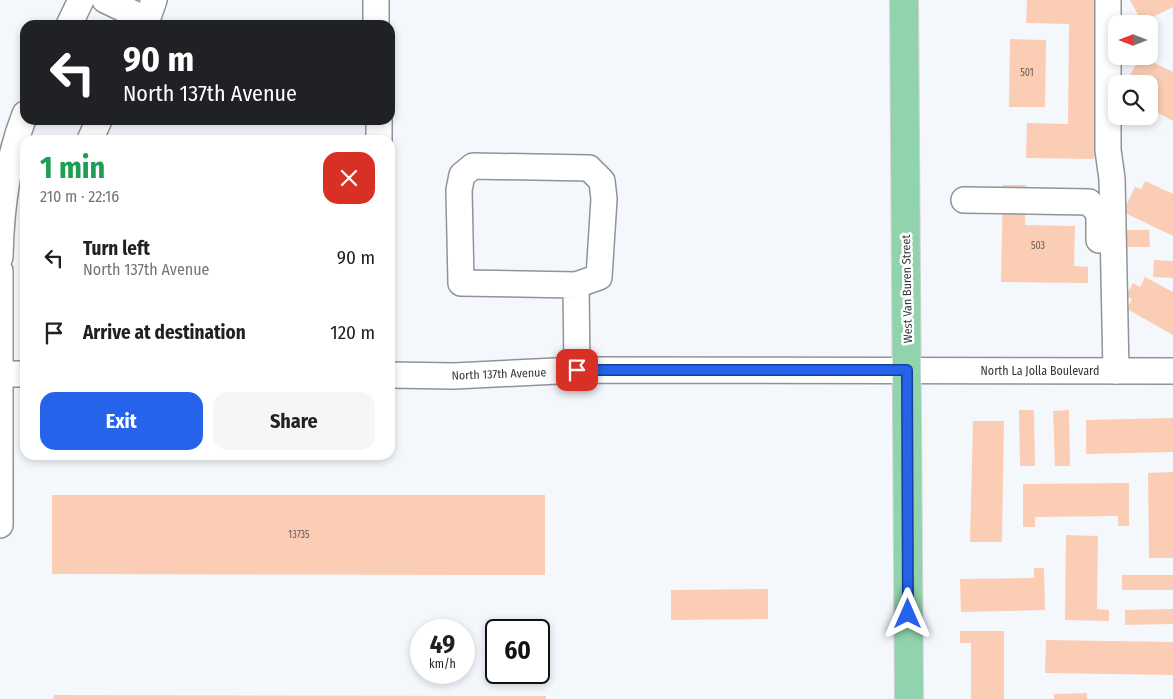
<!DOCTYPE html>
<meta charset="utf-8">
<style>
body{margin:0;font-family:"Fira Sans Condensed",sans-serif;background:#f6f6f6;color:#202124;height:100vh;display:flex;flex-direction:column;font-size:19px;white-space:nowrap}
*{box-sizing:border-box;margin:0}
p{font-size:16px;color:#757577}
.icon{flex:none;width:28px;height:28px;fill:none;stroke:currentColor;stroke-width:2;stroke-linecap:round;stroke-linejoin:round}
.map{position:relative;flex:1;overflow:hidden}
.drawer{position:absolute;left:20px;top:135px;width:375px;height:325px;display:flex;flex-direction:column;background:#fff;border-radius:15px;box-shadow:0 2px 8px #0003}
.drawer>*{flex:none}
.top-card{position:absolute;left:20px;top:20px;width:375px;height:105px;border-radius:15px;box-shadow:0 2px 8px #0003;background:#202124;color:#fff;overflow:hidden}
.needle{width:32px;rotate:270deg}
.buttons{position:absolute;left:1108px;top:15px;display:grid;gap:10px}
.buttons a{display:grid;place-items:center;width:50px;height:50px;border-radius:10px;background:#fff;box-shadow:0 2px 8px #0003;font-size:25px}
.speed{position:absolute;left:410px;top:619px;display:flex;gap:10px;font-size:25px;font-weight:700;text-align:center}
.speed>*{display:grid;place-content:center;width:65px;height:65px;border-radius:50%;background:#fff;box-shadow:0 2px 8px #0003;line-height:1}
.speed small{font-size:12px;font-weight:400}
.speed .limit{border:2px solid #111;border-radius:8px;background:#fff;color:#111}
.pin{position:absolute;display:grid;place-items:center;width:42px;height:42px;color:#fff;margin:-21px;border-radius:10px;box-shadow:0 2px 8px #0006}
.me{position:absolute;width:55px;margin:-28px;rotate:0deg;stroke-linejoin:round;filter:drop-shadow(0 0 4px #0008)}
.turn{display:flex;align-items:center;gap:18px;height:105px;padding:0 20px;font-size:22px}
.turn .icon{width:65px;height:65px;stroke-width:2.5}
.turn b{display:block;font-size:35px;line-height:42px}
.round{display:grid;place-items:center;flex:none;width:52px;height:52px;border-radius:15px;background:#f6f6f6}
.headline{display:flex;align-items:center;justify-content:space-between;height:85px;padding:0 20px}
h1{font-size:30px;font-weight:700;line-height:38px;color:#1e9e55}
.action{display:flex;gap:10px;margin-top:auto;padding:10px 20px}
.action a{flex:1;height:58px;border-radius:15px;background:#2563eb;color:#fff;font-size:20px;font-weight:700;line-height:58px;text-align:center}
.action a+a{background:#f6f6f6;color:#202124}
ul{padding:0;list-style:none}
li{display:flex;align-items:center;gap:15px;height:75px;padding:0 20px}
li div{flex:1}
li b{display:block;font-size:19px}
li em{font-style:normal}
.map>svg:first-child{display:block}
.building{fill:#fccdb5}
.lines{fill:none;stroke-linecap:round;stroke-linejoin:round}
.minor-casing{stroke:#909498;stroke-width:28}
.major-casing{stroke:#d2d3d3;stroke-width:30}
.minor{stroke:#fff;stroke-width:25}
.major{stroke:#91d3ac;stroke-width:28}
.route-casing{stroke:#184099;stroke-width:12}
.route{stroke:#2563eb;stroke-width:9}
.labels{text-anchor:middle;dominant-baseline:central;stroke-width:5;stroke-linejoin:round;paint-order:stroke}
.number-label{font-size:10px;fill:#665c56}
.street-label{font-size:12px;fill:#343637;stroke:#fff}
</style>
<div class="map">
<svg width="1173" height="699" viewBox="0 0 1173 699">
<rect width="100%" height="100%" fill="#f4f8fd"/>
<g class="building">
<polygon points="1027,0 1096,0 1094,159 1026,158 1027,123 1068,124 1069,24 1026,23"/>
<polygon points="1130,0 1173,0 1173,7 1142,22"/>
<polygon points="1010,39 1046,40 1045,107 1009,107"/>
<polygon points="1140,56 1173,72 1173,121 1149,108 1149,84 1127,82"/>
<polygon points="1145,181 1173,194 1173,236 1123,212 1135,187 1141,189"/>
<polygon points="1003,185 1026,185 1025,225 1075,226 1074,266 1088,267 1088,283 1001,282"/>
<polygon points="1120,230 1149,230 1150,247 1120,247"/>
<polygon points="1154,260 1173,261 1173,278 1153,277"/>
<polygon points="1145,277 1173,292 1173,335 1127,309 1132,299 1126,296 1133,283 1140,287"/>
<polygon points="1019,410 1034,410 1035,466 1020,466"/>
<polygon points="1069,410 1070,466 1055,466 1053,411"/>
<polygon points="1173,418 1173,452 1086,454 1086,420"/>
<polygon points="973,421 1004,421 1002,542 970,542"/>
<polygon points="1173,472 1173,558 1149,558 1148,473"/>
<polygon points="1129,483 1129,526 1118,526 1118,516 1035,517 1035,527 1023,527 1023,484"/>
<polygon points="52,495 545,495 545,575 52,574"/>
<polygon points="1066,535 1098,536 1097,609 1109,610 1109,621 1065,620"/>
<polygon points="1034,568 1044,568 1045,610 961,612 960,579 1034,578"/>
<rect x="1122" y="575" width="51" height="15"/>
<polygon points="768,589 768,619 671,620 671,590"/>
<polygon points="1173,609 1173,624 1125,625 1125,610"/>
<polygon points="960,631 1004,631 1004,699 971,699 971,643 960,643"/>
<polygon points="1046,640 1173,642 1173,675 1045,673"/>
<polygon points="1087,693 1087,699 1054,699 1054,694"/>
<polygon points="54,695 546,696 546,699 53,699"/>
</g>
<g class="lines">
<g class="minor-casing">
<g id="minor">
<polyline points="105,0 147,20 154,0"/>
<polyline points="376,0 376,25"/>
<polyline points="1108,0 1108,150 1112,179 1116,371"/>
<polyline points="69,25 81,0"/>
<polyline points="379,120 379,140"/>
<polyline points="90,140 99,120"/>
<polyline points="964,200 1089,202 1099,213 1099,240"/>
<path d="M 0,257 C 1,207 7,160 25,114"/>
<polyline points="0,271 0,525"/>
<polyline points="576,285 461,283 459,190 462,175 473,166 589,168 602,181 604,199 599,277 576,285 577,370"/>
<polyline points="0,374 25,374"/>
<polyline points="390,375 454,376 577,370 1173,371"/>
</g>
</g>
<g class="major-casing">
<polyline id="major" points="904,0 909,699"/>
</g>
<use href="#minor" class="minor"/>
<use href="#major" class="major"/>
</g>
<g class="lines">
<g class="route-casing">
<polyline id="route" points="577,370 907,370 908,614"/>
</g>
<use href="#route" class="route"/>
</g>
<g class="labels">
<g class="number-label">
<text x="1027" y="73">501</text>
<text x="1038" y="246">503</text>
<text x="299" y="535">13735</text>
</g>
<g class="street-label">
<text transform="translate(907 289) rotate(-91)">West Van Buren Street</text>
<text x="1040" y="371">North La Jolla Boulevard</text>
<text transform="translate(499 374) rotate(-2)">North 137th Avenue</text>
</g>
</g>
</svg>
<div class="buttons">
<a><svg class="needle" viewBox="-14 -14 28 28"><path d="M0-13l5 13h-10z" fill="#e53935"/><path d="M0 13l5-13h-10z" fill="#757577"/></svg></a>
<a><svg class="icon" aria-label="search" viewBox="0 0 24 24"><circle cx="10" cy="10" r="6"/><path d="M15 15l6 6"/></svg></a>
</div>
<div class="speed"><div>49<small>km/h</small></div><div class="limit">60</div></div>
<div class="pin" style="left:577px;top:370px;background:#d93025"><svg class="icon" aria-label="arrive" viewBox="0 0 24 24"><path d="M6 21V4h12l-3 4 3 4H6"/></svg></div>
<svg class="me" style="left:908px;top:614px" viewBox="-20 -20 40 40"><path d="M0-17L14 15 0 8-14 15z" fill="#2563eb" stroke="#fff" stroke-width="4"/></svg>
<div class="top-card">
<div class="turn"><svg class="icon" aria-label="left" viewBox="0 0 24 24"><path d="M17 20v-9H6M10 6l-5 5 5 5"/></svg><div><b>90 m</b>North 137th Avenue</div></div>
</div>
<section class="drawer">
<div class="headline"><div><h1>1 min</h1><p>210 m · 22:16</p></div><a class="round" style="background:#d93025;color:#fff"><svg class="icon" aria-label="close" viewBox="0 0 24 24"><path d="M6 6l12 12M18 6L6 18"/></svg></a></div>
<ul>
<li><svg class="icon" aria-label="left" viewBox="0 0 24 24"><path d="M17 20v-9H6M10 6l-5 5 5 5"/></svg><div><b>Turn left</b><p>North 137th Avenue</p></div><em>90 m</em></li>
<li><svg class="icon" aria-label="arrive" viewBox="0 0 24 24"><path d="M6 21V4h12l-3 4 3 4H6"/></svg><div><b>Arrive at destination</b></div><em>120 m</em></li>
</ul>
<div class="action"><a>Exit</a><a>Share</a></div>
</section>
</div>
